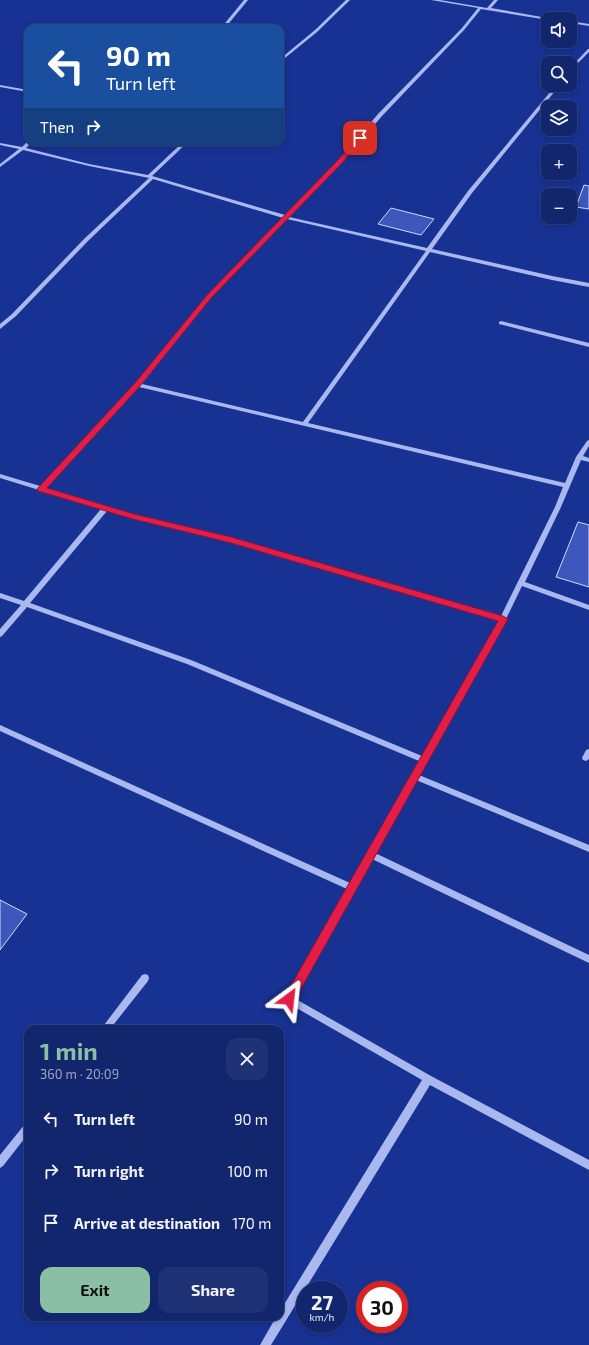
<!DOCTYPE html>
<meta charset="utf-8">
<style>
body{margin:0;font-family:"Exo 2",sans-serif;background:#1f3276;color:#f1f3f6;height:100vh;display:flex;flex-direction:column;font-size:15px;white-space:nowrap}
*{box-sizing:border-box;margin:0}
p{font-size:13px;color:#9ca5c2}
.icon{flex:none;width:22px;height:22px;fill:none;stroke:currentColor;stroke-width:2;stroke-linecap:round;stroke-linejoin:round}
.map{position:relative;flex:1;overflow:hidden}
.drawer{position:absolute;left:24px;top:1025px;width:260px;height:296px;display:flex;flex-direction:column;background:#12266e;border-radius:12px;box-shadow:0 2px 6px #0003,0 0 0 1px #314381}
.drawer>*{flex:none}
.banner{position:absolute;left:24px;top:24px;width:260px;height:122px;border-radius:12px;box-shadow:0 2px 6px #0003,0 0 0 1px #314381;background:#1a4fa0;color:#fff;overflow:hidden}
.buttons{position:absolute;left:541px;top:12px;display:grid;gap:8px}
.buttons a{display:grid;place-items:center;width:36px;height:36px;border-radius:8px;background:#12266e;box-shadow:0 2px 6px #0003,0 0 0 1px #314381;font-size:20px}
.speed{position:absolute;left:296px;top:1281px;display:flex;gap:8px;font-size:20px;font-weight:700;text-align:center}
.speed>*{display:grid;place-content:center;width:52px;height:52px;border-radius:50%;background:#12266e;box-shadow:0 2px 6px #0003,0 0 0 1px #314381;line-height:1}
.speed small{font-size:10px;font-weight:400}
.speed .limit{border:6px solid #d22;background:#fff;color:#111}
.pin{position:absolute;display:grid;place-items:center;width:34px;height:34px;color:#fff;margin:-17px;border-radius:8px;box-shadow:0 2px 6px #0006}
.me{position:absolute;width:44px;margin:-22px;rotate:30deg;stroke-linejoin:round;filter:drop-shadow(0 0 3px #0008)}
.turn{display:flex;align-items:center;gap:14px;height:84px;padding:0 16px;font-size:18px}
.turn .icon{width:52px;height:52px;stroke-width:2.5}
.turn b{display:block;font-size:28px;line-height:34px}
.then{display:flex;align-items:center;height:38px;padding:0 16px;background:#0003;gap:8px;font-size:15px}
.round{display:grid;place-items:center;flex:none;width:42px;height:42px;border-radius:12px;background:#1f3276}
.head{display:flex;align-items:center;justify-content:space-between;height:68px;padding:0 16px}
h1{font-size:24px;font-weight:700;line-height:30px;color:#8abfa5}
.cta{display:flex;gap:8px;margin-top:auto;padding:8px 16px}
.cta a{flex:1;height:46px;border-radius:12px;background:#8abfa5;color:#111;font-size:16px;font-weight:700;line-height:46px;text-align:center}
.cta a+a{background:#1f3276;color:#f1f3f6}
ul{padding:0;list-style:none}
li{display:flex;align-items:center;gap:12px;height:52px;padding:0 16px}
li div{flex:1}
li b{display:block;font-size:15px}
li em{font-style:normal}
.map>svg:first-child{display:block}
.building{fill:#3d58ba;stroke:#cfd9fb}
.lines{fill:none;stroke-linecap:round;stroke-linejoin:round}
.minor{fill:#a9b9f0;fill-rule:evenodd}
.route{fill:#e11d48;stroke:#92132f}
</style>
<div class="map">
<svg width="589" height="1345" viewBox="0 0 589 1345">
<rect width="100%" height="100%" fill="#183293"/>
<g class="building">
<polygon points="584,185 589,186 589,209 576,207"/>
<polygon points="391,208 434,219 421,235 378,224"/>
<polygon points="578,522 589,525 589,587 556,577"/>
<polygon points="0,900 27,914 0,950"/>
</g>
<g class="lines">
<g class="minor">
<polygon points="244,0 248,0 225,28 221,28"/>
<polygon points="346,0 350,0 317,32 280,62 280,59 315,30"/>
<path d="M 431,0 L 440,0 L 487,8 L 494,0 L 498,0 L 491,8 L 553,19 L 548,20 L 481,9 L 464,30 L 382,116 L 342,163 L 289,217 L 427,248 L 468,191 L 556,85 L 560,85 L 472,193 L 432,249 L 552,276 L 589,283 L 589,287 L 552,280 L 430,252 L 308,423 L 565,483 L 576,457 L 587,441 L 589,440 L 589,446 L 583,456 L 589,458 L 589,462 L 581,460 L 561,507 L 525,582 L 589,605 L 589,610 L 522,586 L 506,619 L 428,759 L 428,762 L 426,763 L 419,775 L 589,845 L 589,852 L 416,780 L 375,853 L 589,955 L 589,963 L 372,859 L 356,887 L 356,890 L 354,891 L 294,998 L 431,1076 L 589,1160 L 589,1170 L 430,1085 L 271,1345 L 260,1345 L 276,1317 L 280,1317 L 280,1311 L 422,1080 L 286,1002 L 285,999 L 347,889 L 0,731 L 0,725 L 350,883 L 419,761 L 187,664 L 27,607 L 2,636 L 0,637 L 0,629 L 21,605 L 0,598 L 0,593 L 24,601 L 101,509 L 0,478 L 0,474 L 40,486 L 136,384 L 208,294 L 283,218 L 153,179 L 88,241 L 16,316 L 0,329 L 0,324 L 12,314 L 84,239 L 149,178 L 89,166 L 23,150 L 0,167 L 0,164 L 19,149 L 0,145 L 0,143 L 22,147 L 28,141 L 32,142 L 26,148 L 89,164 L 148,175 L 183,142 L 188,142 L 152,176 L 285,215 L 338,161 L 378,114 L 462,28 L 478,8 ZM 287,219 L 426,251 L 303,422 L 142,384 L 212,296 ZM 139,387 L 563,487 L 555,507 L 501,616 L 231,538 L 134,515 L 46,488 ZM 107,511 L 133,519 L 231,542 L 499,620 L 422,756 L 191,660 L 30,603 Z"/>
<polygon points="570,21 589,24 589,26 570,23"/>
<polygon points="588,49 589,49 589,52 570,71 570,68"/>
<polygon points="0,85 28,90 28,92 0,87"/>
<polygon points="501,321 589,343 589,347 499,324 499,322"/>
<polygon points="589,749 589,759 586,761 583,760 582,758 586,750"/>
<polygon points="145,974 148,975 149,978 148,981 110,1029 101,1029 142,975"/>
<polygon points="28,1122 28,1134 3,1166 0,1168 0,1155 25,1124"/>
</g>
</g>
<polygon class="route" points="358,137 363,138 342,163 212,297 140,386 47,488 134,514 231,537 503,616 508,619 293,1003 289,1005 285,1003 283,999 285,996 498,621 231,543 133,519 38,491 37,489 135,383 208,294 338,160"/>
</svg>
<div class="buttons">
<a><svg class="icon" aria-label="sound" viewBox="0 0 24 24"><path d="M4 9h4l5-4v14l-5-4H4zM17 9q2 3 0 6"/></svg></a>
<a><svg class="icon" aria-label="search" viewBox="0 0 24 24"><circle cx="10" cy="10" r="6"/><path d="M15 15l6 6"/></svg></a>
<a><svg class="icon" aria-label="layers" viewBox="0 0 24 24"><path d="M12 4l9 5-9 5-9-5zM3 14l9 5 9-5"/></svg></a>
<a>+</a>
<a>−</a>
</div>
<div class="speed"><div>27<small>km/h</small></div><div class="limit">30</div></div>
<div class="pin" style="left:360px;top:138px;background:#d93025"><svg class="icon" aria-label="arrive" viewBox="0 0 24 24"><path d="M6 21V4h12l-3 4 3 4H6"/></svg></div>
<svg class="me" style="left:289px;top:999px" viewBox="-20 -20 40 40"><path d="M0-17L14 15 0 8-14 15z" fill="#e11d48" stroke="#fff" stroke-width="4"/></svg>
<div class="banner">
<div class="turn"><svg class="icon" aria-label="left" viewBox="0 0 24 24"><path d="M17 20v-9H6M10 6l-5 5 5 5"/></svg><div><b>90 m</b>Turn left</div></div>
<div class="then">Then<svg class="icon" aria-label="right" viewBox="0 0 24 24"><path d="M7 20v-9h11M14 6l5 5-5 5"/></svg></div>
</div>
<section class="drawer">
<div class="head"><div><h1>1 min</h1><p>360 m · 20:09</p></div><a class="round"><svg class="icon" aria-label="close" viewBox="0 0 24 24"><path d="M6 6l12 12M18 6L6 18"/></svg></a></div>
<ul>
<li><svg class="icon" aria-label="left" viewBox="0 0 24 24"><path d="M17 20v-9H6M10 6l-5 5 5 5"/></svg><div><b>Turn left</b></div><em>90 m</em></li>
<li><svg class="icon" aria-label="right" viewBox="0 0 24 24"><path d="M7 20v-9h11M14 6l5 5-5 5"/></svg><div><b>Turn right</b></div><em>100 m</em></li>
<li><svg class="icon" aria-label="arrive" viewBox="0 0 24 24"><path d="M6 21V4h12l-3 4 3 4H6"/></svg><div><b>Arrive at destination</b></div><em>170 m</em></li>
</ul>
<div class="cta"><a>Exit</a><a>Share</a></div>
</section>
</div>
